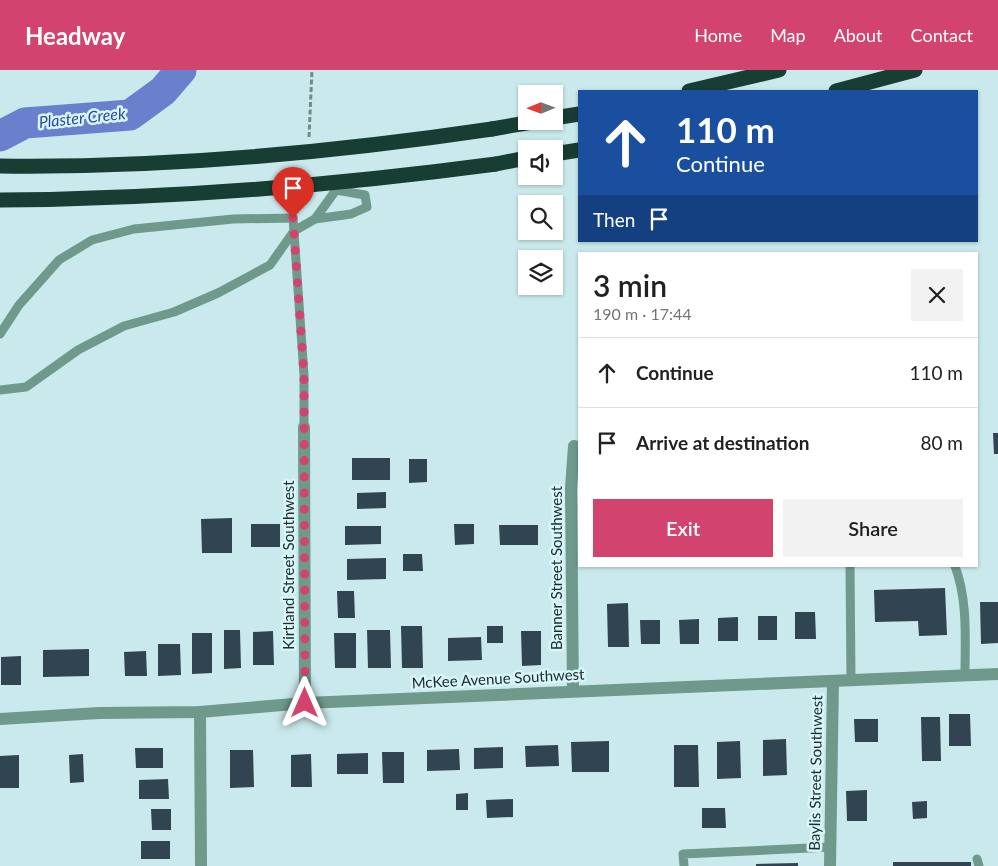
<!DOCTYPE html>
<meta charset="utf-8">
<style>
body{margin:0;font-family:Lato,sans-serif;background:#f2f2f2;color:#202124;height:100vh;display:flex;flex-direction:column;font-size:19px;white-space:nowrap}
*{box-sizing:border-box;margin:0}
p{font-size:16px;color:#757577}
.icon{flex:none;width:28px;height:28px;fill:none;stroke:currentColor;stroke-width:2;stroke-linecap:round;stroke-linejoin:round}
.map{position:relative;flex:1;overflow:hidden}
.details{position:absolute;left:578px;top:182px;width:400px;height:315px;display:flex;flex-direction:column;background:#fff;border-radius:0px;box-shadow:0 1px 4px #0004}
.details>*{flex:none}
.top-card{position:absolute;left:578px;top:20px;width:400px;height:152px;border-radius:0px;box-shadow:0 1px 4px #0004;background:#1a4fa0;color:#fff;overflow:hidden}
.needle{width:32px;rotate:269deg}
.controls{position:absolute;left:518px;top:15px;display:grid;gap:10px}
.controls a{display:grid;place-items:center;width:45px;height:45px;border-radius:0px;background:#fff;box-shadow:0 1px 4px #0004;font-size:25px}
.pin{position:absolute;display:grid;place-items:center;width:42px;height:42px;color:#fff;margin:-51px -21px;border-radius:50% 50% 50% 0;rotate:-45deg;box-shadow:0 0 5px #0007}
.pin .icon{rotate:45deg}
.me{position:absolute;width:55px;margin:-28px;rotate:0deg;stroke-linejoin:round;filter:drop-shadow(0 0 4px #0008)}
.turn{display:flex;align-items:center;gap:18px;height:105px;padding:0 15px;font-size:22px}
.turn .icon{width:65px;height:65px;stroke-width:2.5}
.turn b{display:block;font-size:35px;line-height:42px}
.then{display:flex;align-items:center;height:48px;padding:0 15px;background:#0003;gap:10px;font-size:19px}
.round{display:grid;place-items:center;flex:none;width:52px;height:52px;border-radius:0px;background:#f2f2f2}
.summary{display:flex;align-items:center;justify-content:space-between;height:85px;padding:0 15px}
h1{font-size:30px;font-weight:600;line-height:38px}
.action{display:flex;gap:10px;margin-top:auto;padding:10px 15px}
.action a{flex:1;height:58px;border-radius:0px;background:#d2446d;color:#fff;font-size:20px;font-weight:600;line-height:58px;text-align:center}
.action a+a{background:#f2f2f2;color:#202124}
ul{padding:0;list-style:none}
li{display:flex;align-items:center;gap:15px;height:70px;padding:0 15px;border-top:1px solid #e0e0e0}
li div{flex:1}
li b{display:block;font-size:19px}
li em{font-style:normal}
header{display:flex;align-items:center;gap:30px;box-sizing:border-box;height:70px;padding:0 25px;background:#d2446d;color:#fff}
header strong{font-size:24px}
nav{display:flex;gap:28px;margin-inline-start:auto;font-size:18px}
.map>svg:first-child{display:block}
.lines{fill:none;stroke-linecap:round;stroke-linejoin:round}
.river{stroke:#6981cc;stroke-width:31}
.building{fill:#314451}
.path{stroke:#74898b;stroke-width:3;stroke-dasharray:5 2.5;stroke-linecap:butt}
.service{stroke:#6f9a8b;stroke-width:9}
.minor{stroke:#6f9a8b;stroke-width:12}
.motorway{stroke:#183d32;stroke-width:15}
.motorway-bridge{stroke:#183d32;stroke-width:15}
.route{stroke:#d2446d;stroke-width:9;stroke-dasharray:0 16.2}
.labels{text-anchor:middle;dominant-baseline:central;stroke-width:5;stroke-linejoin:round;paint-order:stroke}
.street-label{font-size:15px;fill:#202c2d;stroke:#d7f6f9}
.water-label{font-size:16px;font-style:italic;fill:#30469f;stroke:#d7f6f9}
</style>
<header>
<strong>Headway</strong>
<nav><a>Home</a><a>Map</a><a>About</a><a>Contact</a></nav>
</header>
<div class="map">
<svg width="998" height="796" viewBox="0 0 998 796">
<rect width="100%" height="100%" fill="#cae9ec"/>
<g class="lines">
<polyline class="river" points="0,66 25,53 130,45 163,21 181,0"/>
</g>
<g class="building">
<polygon points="993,363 998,363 998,384 994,384"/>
<rect x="352" y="388" width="38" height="22"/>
<polygon points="409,389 427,389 427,412 409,413"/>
<polygon points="386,422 386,438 357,439 357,423"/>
<polygon points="232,448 232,483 202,483 201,449"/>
<rect x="251" y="454" width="29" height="23"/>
<polygon points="454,454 474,454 474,474 455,475"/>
<polygon points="499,455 538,455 538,475 500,475"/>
<polygon points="345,456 381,456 381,474 345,475"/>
<polygon points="403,484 422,484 423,501 403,501"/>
<polygon points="386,488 386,509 347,510 347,489"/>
<polygon points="945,518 947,565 919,566 918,551 875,552 874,520"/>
<polygon points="337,521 354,521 355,548 338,548"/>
<polygon points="980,532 998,532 998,573 981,574"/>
<polygon points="628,533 629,577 608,577 607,534"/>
<polygon points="795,542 815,542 816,569 795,569"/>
<rect x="758" y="546" width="19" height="24"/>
<polygon points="738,547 738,571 718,571 718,548"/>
<polygon points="699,549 699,574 680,574 679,550"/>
<polygon points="640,550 660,550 660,574 641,574"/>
<polygon points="401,556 422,556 423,598 402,598"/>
<rect x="487" y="556" width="16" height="17"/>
<polygon points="224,560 240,560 241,598 224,599"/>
<polygon points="367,560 390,560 391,598 368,598"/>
<polygon points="273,561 274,595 253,595 253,562"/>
<polygon points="521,561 541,561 541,595 522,596"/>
<polygon points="192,563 212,563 212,603 192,604"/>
<polygon points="334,563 356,563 356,598 335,598"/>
<polygon points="481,567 482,590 448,591 448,568"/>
<polygon points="158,574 180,574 181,605 158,606"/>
<polygon points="89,579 89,606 43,607 43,580"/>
<polygon points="146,581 147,606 125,606 124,582"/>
<polygon points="21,586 21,615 1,615 1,587"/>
<polygon points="949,644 970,644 971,676 949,676"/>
<polygon points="921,647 940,647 941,691 922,691"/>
<polygon points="854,649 878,649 878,672 855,672"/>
<polygon points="786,669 787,705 763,706 763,670"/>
<polygon points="609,671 609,702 572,702 571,672"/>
<polygon points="740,671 741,708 717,709 717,672"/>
<polygon points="558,675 559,696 526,697 525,676"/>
<polygon points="674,675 698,675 699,717 674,717"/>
<polygon points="503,677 503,698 474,699 474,678"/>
<polygon points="135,678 163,678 163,698 136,698"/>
<polygon points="459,679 460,700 427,701 427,680"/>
<polygon points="230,680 253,680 254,717 230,718"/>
<polygon points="382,682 404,682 404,713 383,713"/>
<polygon points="368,683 368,704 337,704 337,684"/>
<polygon points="83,684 84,712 70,713 69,685"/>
<polygon points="311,684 312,717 291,717 291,685"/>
<polygon points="19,685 19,718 0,718 0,686"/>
<polygon points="168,709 169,729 139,729 139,710"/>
<polygon points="867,720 867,751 847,751 846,721"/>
<polygon points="468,723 468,740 456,740 456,724"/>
<polygon points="513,729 513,747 487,748 486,730"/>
<polygon points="927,731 927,748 913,749 912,732"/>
<polygon points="702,738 725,738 726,758 702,758"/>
<polygon points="151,739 171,739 171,760 152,760"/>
<rect x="141" y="771" width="29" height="18"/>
<rect x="893" y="792" width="78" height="4"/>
<polygon points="798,793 798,796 756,796 756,794"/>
</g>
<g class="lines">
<polyline class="path" points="309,67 312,0"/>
<g class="service">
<polyline points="0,264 19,235 59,190 92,170 134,159 233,149 293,148 304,305 304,357"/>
<polyline points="0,320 26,317 78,280 124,256 174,242 218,223 270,195 294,161 315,149 351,144 367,137 365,125 336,120 315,149"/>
<polyline points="850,496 851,610"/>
<path d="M 955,496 C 968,531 965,569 965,605"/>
<polyline points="977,789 979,796"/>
<polyline points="684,796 683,784 830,777"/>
</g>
<g class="minor">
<polyline points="304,357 305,633"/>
<polyline points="573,621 571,418 574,376"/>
<polyline points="200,642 201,796"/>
<polyline points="0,649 99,643 200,642 305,633 998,604"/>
<polyline points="830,796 833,611"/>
</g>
<g class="motorway">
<polyline points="689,21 779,0"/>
<polyline points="836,21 915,0"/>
<polyline points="554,48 579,44"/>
<polyline points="492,59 538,51"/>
<polyline points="554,84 579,80"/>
<polyline points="496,94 526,88"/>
</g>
<g class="motorway-bridge">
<path d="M 0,96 C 165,98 330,83 492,59"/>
<path d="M 0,130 C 166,129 331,116 496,94"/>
</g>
</g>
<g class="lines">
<polyline class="route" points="293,148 304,305 305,633"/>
</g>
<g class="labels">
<g class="street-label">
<text transform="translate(288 495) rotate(-90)">Kirtland Street Southwest</text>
<text transform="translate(556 498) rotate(-90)">Banner Street Southwest</text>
<text transform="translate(498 608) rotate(-3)">McKee Avenue Southwest</text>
<text transform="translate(815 703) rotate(-89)">Baylis Street Southwest</text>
</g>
<g class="water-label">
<text transform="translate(82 47) rotate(-6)">Plaster Creek</text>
</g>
</g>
</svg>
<div class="controls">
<a><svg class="needle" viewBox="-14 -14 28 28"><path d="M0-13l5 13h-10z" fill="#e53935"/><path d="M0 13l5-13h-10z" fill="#757577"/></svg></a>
<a><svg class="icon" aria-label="sound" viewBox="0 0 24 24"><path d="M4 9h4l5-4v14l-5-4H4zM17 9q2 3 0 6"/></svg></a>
<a><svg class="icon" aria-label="search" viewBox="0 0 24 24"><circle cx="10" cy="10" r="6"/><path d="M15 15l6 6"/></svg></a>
<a><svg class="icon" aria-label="layers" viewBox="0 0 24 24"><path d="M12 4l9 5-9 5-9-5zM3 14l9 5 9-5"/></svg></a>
</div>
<div class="pin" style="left:293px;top:148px;background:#d93025"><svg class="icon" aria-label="arrive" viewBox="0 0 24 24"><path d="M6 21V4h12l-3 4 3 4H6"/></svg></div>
<svg class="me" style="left:305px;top:633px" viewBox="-20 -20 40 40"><path d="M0-17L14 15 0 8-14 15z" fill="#d2446d" stroke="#fff" stroke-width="4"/></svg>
<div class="top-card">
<div class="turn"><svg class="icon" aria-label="ahead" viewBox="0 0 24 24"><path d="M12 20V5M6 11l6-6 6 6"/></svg><div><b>110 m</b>Continue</div></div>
<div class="then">Then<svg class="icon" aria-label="arrive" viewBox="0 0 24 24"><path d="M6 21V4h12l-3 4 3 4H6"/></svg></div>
</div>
<section class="details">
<div class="summary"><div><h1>3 min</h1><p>190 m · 17:44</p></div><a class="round"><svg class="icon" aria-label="close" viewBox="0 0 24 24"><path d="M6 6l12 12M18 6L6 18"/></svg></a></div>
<ul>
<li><svg class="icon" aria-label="ahead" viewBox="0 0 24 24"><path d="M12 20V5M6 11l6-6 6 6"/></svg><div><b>Continue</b></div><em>110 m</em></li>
<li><svg class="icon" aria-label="arrive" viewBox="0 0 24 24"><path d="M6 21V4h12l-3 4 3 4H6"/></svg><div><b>Arrive at destination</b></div><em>80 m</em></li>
</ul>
<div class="action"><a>Exit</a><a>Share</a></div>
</section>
</div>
